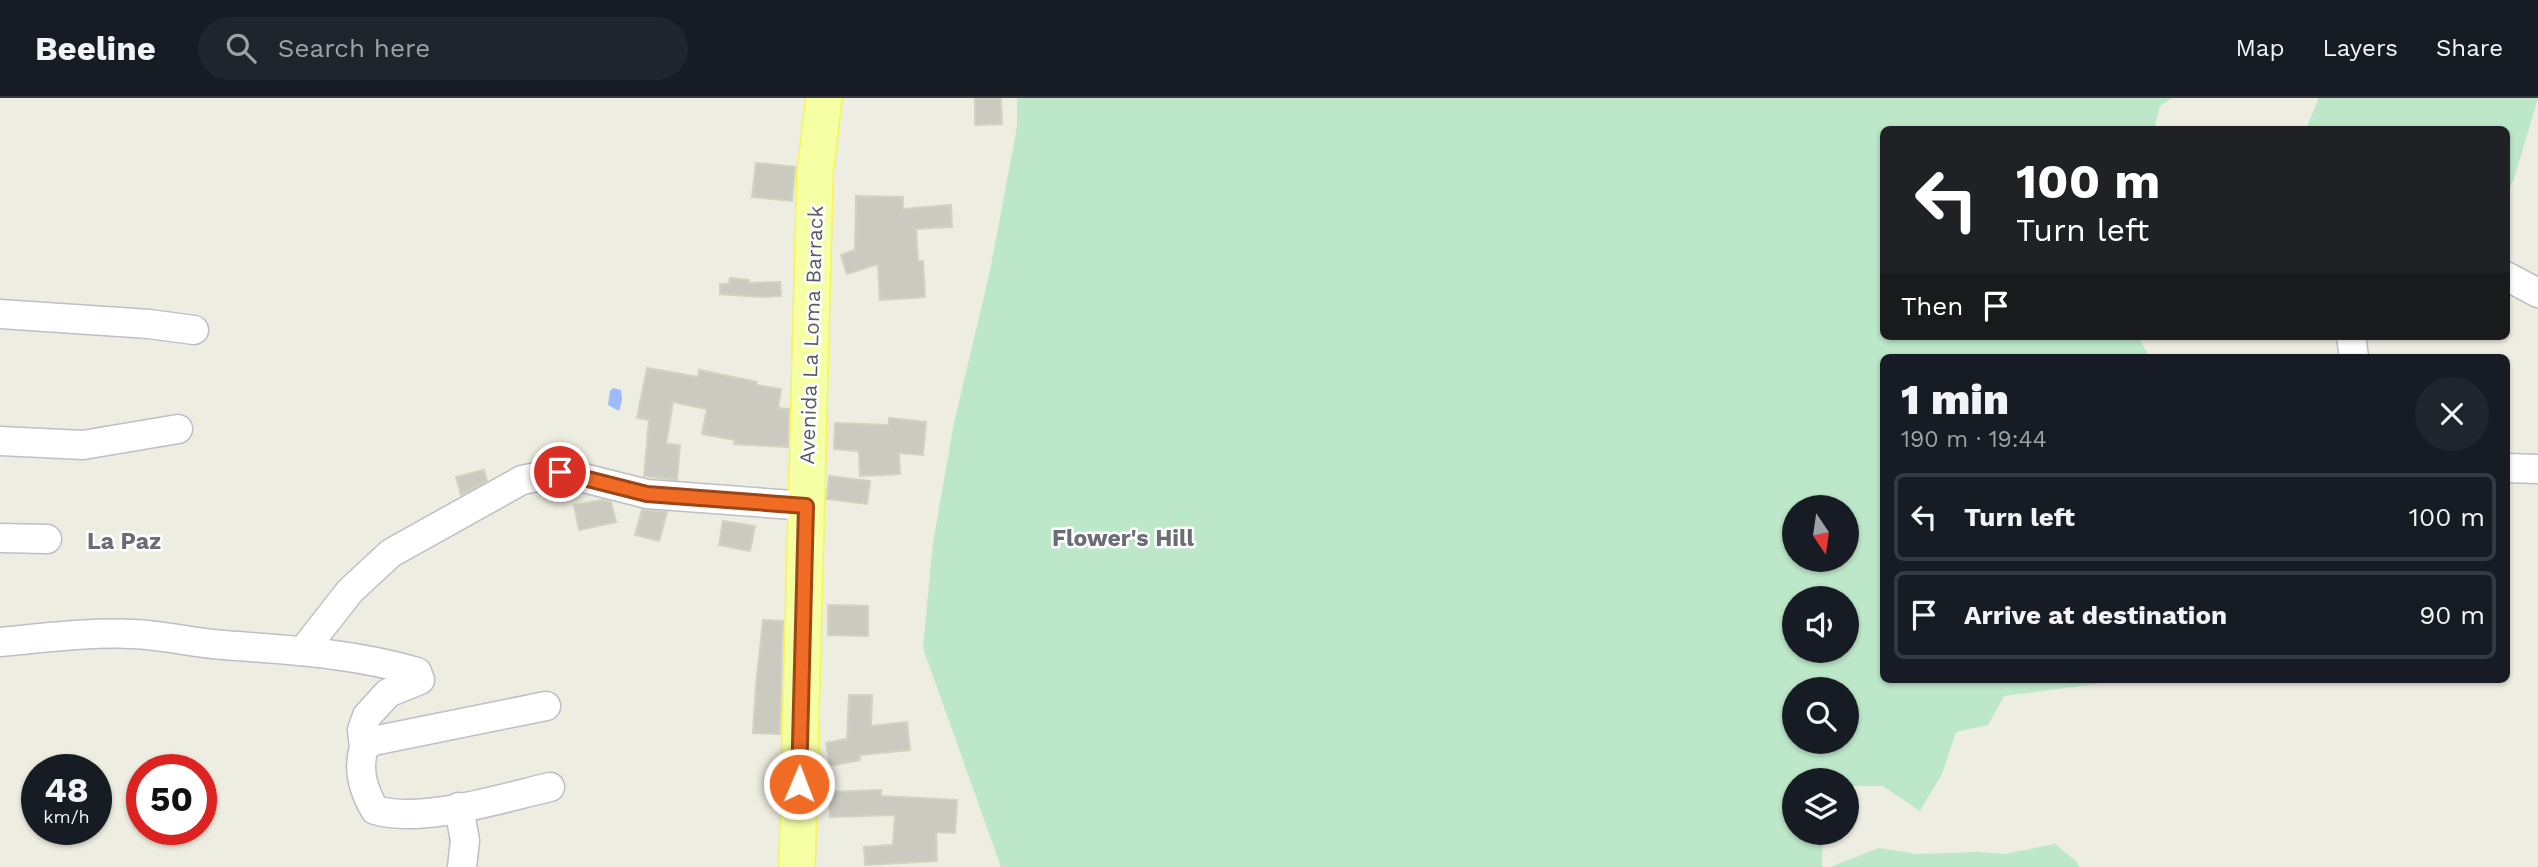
<!DOCTYPE html>
<meta charset="utf-8">
<style>
body{margin:0;font-family:"Work Sans",sans-serif;background:#20242c;color:#f1f3f6;height:100vh;display:flex;flex-direction:column;font-size:26px;white-space:nowrap}
*{box-sizing:border-box;margin:0}
p{font-size:23px;color:#9ea1a6}
.icon{flex:none;width:38px;height:38px;fill:none;stroke:currentColor;stroke-width:2;stroke-linecap:round;stroke-linejoin:round}
.map{position:relative;flex:1;overflow:hidden}
.drawer{position:absolute;left:1880px;top:256px;width:630px;height:329px;display:flex;flex-direction:column;background:#171b24;border-radius:10px;box-shadow:0 2px 5px #0004}
.drawer>*{flex:none}
.hud{position:absolute;left:1880px;top:28px;width:630px;height:214px;border-radius:10px;box-shadow:0 2px 5px #0004;background:#202124;color:#fff;overflow:hidden}
.needle{width:46px;rotate:167deg}
.fabs{position:absolute;left:1782px;top:397px;display:grid;gap:14px}
.fabs a{display:grid;place-items:center;width:77px;height:77px;border-radius:50%;background:#171b24;box-shadow:0 2px 5px #0004;font-size:35px}
.speed{position:absolute;left:21px;top:656px;display:flex;gap:14px;font-size:35px;font-weight:700;text-align:center}
.speed>*{display:grid;place-content:center;width:91px;height:91px;border-radius:50%;background:#171b24;box-shadow:0 2px 5px #0004;line-height:1}
.speed small{font-size:18px;font-weight:400}
.speed .limit{border:10px solid #d22;background:#fff;color:#111}
.pin{position:absolute;display:grid;place-items:center;width:60px;height:60px;color:#fff;margin:-30px;border:4px solid #fff;border-radius:50%;box-shadow:0 2px 7px #0007}
.me{position:absolute;width:77px;margin:-38px;rotate:1deg;stroke-linejoin:round;filter:drop-shadow(0 0 5px #0008)}
.turn{display:flex;align-items:center;gap:24px;height:147px;padding:0 21px;font-size:32px}
.turn .icon{width:91px;height:91px;stroke-width:2.5}
.turn b{display:block;font-size:49px;line-height:60px}
.then{display:flex;align-items:center;height:66px;padding:0 21px;background:#0003;gap:14px;font-size:26px}
.round{display:grid;place-items:center;flex:none;width:74px;height:74px;border-radius:37px;background:#20242c}
.headline{display:flex;align-items:center;justify-content:space-between;height:119px;padding:0 21px}
h1{font-size:42px;font-weight:800;line-height:52px}
ul{padding:0;list-style:none}
li{display:flex;align-items:center;gap:21px;height:88px;margin:0 14px 10px;padding:0 7px;border:4px solid #363941;border-radius:10px}
li div{flex:1}
li b{display:block;font-size:26px}
li em{font-style:normal}
header{display:flex;align-items:center;gap:42px;box-sizing:border-box;height:98px;padding:0 35px;background:#171b24;border-bottom:2px solid #363941}
header strong{font-size:33px}
nav{display:flex;gap:38px;margin-inline-start:auto;font-size:24px}
.search{width:490px;height:63px;background:#20242c;display:flex;align-items:center;gap:18px;box-sizing:border-box;padding:0 24px;border-radius:38px;color:#9ea1a6;font-size:26px}
.map>svg:first-child{display:block}
.green{fill:#bce7c8;fill-rule:evenodd}
.water{fill:#9fbbff}
.building{fill:#cbcac0;stroke:#d2d2bf;stroke-width:2}
.lines{fill:none;stroke-linecap:round;stroke-linejoin:round}
.minor-casing{stroke:#bebec5;stroke-width:31}
.major-casing{stroke:#f7f650;stroke-width:38}
.minor{stroke:#fff;stroke-width:28}
.major{stroke:#f5ffa4;stroke-width:35}
.route-casing{stroke:#9c4617;stroke-width:18}
.route{stroke:#f06c24;stroke-width:12}
.labels{text-anchor:middle;dominant-baseline:central;stroke-width:5;stroke-linejoin:round;paint-order:stroke}
.street-label{font-size:21px;fill:#5a5b63;stroke:#fff}
.neighbourhood-label{font-size:23px;font-weight:bold;fill:#6b6d75;stroke:#fff}
</style>
<header>
<strong>Beeline</strong>
<div class="search"><svg class="icon" aria-label="search" viewBox="0 0 24 24"><circle cx="10" cy="10" r="6"/><path d="M15 15l6 6"/></svg>Search here</div>
<nav><a>Map</a><a>Layers</a><a>Share</a></nav>
</header>
<div class="map">
<svg width="2538" height="769" viewBox="0 0 2538 769">
<rect width="100%" height="100%" fill="#edede1"/>
<g class="green">
<path d="M 1017,0 L 2172,0 L 2160,8 L 2154,31 L 1883,32 L 1883,238 L 2138,238 L 2149,259 L 1883,259 L 1883,581 L 2099,581 L 2096,586 L 2004,598 L 1988,627 L 1956,634 L 1942,676 L 1920,713 L 1883,688 L 1846,688 L 1846,682 L 1794,682 L 1794,735 L 1823,735 L 1822,769 L 1001,769 L 923,550 L 933,445 L 954,325 L 990,173 L 1017,29 ZM 1794,410 L 1846,410 L 1846,462 L 1794,462 ZM 1794,500 L 1846,500 L 1846,553 L 1794,553 ZM 1794,592 L 1846,592 L 1846,644 L 1794,644 Z"/>
<polygon points="2319,0 2538,0 2514,81 2506,98 2506,32 2306,31"/>
<polygon points="2055,746 2077,764 2079,769 1830,769 1879,750 1917,756 1978,754 2005,756"/>
</g>
<polygon class="water" points="613,290 621,292 622,302 619,313 608,307 610,293"/>
<g class="building">
<polygon points="975,0 1001,0 1002,26 975,27"/>
<polygon points="756,65 795,69 792,103 752,99"/>
<polygon points="856,98 903,99 903,111 951,107 952,129 916,131 918,163 923,163 925,199 880,202 878,166 847,176 841,157 855,152"/>
<polygon points="730,180 749,182 749,185 780,184 781,198 761,199 720,196 720,186 729,186"/>
<polygon points="647,270 698,279 699,272 757,284 756,287 781,291 778,310 789,311 788,349 734,346 735,342 702,336 707,311 673,304 666,346 680,347 677,382 644,378 649,322 637,320"/>
<polygon points="889,320 926,324 923,357 899,355 900,376 860,378 859,353 834,351 835,325 889,327"/>
<polygon points="484,372 487,383 461,397 456,379"/>
<polygon points="829,378 870,383 867,406 827,401"/>
<polygon points="602,402 611,404 616,424 579,432 574,407"/>
<polygon points="642,412 667,414 659,443 635,437"/>
<polygon points="723,423 755,428 750,453 719,447"/>
<polygon points="828,507 868,508 868,538 828,537"/>
<polygon points="763,522 783,523 780,636 753,635 756,588"/>
<polygon points="849,597 872,597 871,628 907,624 910,652 859,657 860,662 830,668 826,645 847,641"/>
<polygon points="881,692 881,698 957,702 955,735 936,734 937,763 865,767 864,749 893,747 895,717 830,719 829,694"/>
</g>
<g class="lines">
<g class="minor-casing">
<g id="minor">
<polyline points="2506,178 2538,195"/>
<polyline points="0,216 149,226 194,232"/>
<polyline points="2351,238 2354,259"/>
<polyline points="0,343 83,347 178,331"/>
<polyline points="2506,370 2538,371"/>
<polyline points="0,440 47,441"/>
<path d="M 0,544 C 44,540 88,534 133,536 C 163,537 193,545 223,547 C 289,552 354,555 417,574 L 420,582 L 388,595 L 367,618 L 362,632 L 364,649"/>
<polyline points="303,553 350,493 391,455 522,382 560,374 647,396 806,408"/>
<path d="M 546,608 L 373,643 L 364,649 C 357,672 363,692 375,712 C 422,726 502,700 550,689"/>
<polyline points="459,709 465,743 462,769"/>
</g>
</g>
<g class="major-casing">
<polyline id="major" points="797,769 815,75 824,0"/>
</g>
<use href="#minor" class="minor"/>
<use href="#major" class="major"/>
</g>
<g class="lines">
<g class="route-casing">
<polyline id="route" points="560,374 647,396 806,408 799,686"/>
</g>
<use href="#route" class="route"/>
</g>
<g class="labels">
<g class="street-label">
<text transform="translate(811 237) rotate(-88)">Avenida La Loma Barrack</text>
</g>
<g class="neighbourhood-label">
<text x="1123" y="440">Flower's Hill</text>
<text x="124" y="443">La Paz</text>
</g>
</g>
</svg>
<div class="fabs">
<a><svg class="needle" viewBox="-14 -14 28 28"><path d="M0-13l5 13h-10z" fill="#e53935"/><path d="M0 13l5-13h-10z" fill="#9ea1a6"/></svg></a>
<a><svg class="icon" aria-label="sound" viewBox="0 0 24 24"><path d="M4 9h4l5-4v14l-5-4H4zM17 9q2 3 0 6"/></svg></a>
<a><svg class="icon" aria-label="search" viewBox="0 0 24 24"><circle cx="10" cy="10" r="6"/><path d="M15 15l6 6"/></svg></a>
<a><svg class="icon" aria-label="layers" viewBox="0 0 24 24"><path d="M12 4l9 5-9 5-9-5zM3 14l9 5 9-5"/></svg></a>
</div>
<div class="speed"><div>48<small>km/h</small></div><div class="limit">50</div></div>
<div class="pin" style="left:560px;top:374px;background:#d93025"><svg class="icon" aria-label="arrive" viewBox="0 0 24 24"><path d="M6 21V4h12l-3 4 3 4H6"/></svg></div>
<svg class="me" style="left:799px;top:686px" viewBox="-20 -20 40 40"><circle r="17" fill="#f06c24" stroke="#fff" stroke-width="3"/><path d="M0-11L8 9 0 5-8 9z" fill="#fff"/></svg>
<div class="hud">
<div class="turn"><svg class="icon" aria-label="left" viewBox="0 0 24 24"><path d="M17 20v-9H6M10 6l-5 5 5 5"/></svg><div><b>100 m</b>Turn left</div></div>
<div class="then">Then<svg class="icon" aria-label="arrive" viewBox="0 0 24 24"><path d="M6 21V4h12l-3 4 3 4H6"/></svg></div>
</div>
<section class="drawer">
<div class="headline"><div><h1>1 min</h1><p>190 m · 19:44</p></div><a class="round"><svg class="icon" aria-label="close" viewBox="0 0 24 24"><path d="M6 6l12 12M18 6L6 18"/></svg></a></div>
<ul>
<li><svg class="icon" aria-label="left" viewBox="0 0 24 24"><path d="M17 20v-9H6M10 6l-5 5 5 5"/></svg><div><b>Turn left</b></div><em>100 m</em></li>
<li><svg class="icon" aria-label="arrive" viewBox="0 0 24 24"><path d="M6 21V4h12l-3 4 3 4H6"/></svg><div><b>Arrive at destination</b></div><em>90 m</em></li>
</ul>
</section>
</div>
